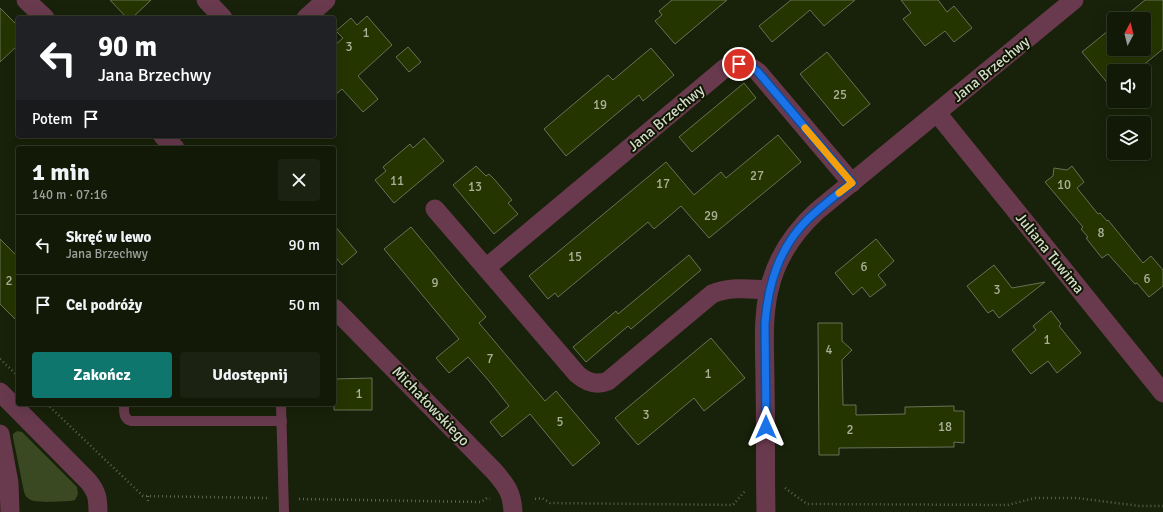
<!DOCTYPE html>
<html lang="pl">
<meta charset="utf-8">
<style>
body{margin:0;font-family:Signika,sans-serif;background:#1b2211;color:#f1f3f6;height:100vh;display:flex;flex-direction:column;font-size:15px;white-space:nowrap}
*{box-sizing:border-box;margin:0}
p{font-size:13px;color:#9ca09b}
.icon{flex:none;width:22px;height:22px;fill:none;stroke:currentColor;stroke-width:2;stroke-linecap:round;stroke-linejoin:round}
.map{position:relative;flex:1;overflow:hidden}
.sheet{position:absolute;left:16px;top:146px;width:320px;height:260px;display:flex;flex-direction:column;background:#121907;border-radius:4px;box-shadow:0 4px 16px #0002,0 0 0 1px #313828}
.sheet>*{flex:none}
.top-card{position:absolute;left:16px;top:16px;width:320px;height:122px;border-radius:4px;box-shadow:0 4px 16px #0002,0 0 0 1px #313828;background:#202124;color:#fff;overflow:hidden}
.needle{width:26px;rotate:7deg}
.fabs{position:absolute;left:1107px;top:12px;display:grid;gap:8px}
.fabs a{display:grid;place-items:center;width:44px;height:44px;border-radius:4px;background:#121907;box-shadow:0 4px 16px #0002,0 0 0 1px #313828;font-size:20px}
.pin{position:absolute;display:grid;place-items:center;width:34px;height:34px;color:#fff;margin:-17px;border:2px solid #fff;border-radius:50%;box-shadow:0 1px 4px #0007}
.me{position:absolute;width:44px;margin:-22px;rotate:0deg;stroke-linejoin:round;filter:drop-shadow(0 0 3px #0008)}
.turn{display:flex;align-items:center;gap:14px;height:84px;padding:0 16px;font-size:18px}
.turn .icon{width:52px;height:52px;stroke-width:2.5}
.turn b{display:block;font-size:28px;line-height:34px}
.then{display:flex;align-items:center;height:38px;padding:0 16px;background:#0003;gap:8px;font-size:15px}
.round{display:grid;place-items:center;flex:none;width:42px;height:42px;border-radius:4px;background:#1b2211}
.head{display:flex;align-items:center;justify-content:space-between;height:68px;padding:0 16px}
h1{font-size:24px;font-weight:700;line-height:30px}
.cta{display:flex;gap:8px;margin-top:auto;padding:8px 16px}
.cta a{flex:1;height:46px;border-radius:4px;background:#0f766e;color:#fff;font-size:16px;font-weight:700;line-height:46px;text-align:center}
.cta a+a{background:#1b2211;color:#f1f3f6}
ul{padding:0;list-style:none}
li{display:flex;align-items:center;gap:12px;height:60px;padding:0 16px;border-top:1px solid #313828}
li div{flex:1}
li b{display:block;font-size:15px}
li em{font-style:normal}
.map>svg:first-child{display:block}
.green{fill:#3a4922}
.building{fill:#243500;stroke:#677257}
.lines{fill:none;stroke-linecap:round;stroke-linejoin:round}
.path{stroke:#5c644f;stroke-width:2.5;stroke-dasharray:1 3;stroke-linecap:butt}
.service{stroke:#693a4e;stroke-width:10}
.minor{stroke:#693a4e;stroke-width:19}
.route-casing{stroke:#114b97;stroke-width:10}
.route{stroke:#1a73e8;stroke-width:7}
.slow{stroke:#f59e0b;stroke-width:7}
.labels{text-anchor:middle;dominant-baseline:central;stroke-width:4;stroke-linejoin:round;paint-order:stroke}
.number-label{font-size:13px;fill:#a9b299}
.street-label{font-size:15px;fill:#d5dbcc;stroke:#0f1702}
</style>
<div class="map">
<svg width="1163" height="512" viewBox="0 0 1163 512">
<rect width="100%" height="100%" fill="#182109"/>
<path class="green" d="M 17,431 L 22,432 L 77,487 L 78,494 L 75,500 L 71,501 C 62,501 36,504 29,499 C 26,497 25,495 24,492 L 13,437 L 13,434 Z"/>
<g class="building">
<polygon points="110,0 151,0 132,18 127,18"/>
<polygon points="672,0 727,0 675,44 655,21 662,15 659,11"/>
<polygon points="791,0 855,0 824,26 810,10 772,42 759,26"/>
<polygon points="901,0 938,0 947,12 954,6 972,28 954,42 945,31 925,46 903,19 911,13"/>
<polygon points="1145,0 1163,0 1163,49 1136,71 1114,71 1114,91 1082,52 1114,26 1114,49 1144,49 1144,19 1122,19"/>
<polygon points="0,8 18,26 18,45 0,62"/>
<polygon points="367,16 392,45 358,76 378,99 363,112 342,89 334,96 334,46 343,38 336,31 351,18 357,25"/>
<polygon points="408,47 421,62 409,72 396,57"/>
<polygon points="651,48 674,75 643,101 639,95 566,156 544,129 608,75 613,80"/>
<polygon points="827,52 870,104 843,126 800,74"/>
<polygon points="744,83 756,98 692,152 679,137"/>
<polygon points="778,135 801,162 709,238 681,206 654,229 648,222 558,297 555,293 548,299 529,276 666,162 694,195 721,172 726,178"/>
<polygon points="424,138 444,161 394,203 375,180 386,171 383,167 410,144 413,148"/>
<polygon points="476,166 486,176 489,174 494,179 512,200 508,203 518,214 494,234 453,185"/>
<polygon points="1072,166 1084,182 1077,188 1098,214 1100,213 1107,221 1108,220 1143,263 1151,256 1163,270 1163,286 1149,297 1137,283 1135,284 1108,254 1102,258 1086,238 1088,237 1081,229 1083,227 1045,182 1053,176 1054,168 1067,170"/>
<polygon points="334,225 357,252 342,265 334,255"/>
<polygon points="411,227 486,317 479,323 545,401 556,391 600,443 573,466 530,414 502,437 490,422 509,406 489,381 468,357 449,373 436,358 459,339 384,249"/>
<polygon points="0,239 18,257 18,322 0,304"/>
<polygon points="876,239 894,261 878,275 886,285 870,297 862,287 853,295 835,273"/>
<polygon points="689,255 701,270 631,329 628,326 586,362 573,347 616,311 618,314"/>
<polygon points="994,265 1012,288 1045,282 999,318 993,310 988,313 967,286"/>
<polygon points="1051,311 1061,324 1059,326 1081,353 1057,373 1048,361 1031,374 1012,350 1036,330 1033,326"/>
<polygon points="818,323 842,323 842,341 852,350 842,360 843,405 856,405 856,415 905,414 905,407 954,406 954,411 964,411 964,443 954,442 954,447 839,448 839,455 819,455"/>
<polygon points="711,338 745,378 704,411 694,398 638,445 615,418"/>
<polygon points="372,378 372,410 334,410 334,379"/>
</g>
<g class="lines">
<g class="path">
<polyline points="0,359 18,376"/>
<polyline points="47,404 143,496 270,498"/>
<polyline points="785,488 807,504 1008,505 1035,498 1077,498 1140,506 1163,506"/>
<polyline points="148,496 148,503"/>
<polyline points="299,499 481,502 487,498 490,499"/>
<polyline points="535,499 542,498 550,503 733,505 745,491"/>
</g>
<g class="service">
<path d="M 124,404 C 124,411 123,419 131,421 L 282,421"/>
<polyline points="281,404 284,512"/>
</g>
<g class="minor">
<polyline points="26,0 45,18"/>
<polyline points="206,0 223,18"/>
<polyline points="306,18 326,0"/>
<polyline points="937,113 1163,393"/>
<polyline points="163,136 175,148"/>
<polyline points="435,209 486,268"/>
<path d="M 769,290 C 750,289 730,286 712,294 L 608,381 C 596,386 586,382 577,374 L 486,268 L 725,68 C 739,62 746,63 758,72 L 852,183"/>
<path d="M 334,308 L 494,471 C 507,486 512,493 513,512"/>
<path d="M 0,392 L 88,481 C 97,492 98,498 98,512"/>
<polyline points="0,434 9,483 10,512"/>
<path d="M 766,512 C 765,469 766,427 765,384 C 765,353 762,320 769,290 C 776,259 794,232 817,211 L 1074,0"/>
</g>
</g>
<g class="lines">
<g class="route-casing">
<path id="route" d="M 739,64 L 752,67 L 758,72 L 852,183 C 837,194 822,206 809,218 C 779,247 768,284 765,324 L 766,427"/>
</g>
<use href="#route" class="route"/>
<polyline class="slow" points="805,128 852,183 839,193"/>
</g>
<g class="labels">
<g class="number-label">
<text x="366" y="33">1</text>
<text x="349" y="47">3</text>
<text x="840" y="95">25</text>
<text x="600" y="105">19</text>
<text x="757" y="176">27</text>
<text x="397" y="181">11</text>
<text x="663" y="184">17</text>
<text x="1064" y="185">10</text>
<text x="475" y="187">13</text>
<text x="711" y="216">29</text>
<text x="1101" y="233">8</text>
<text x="575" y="257">15</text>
<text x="864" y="267">6</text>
<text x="1147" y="279">6</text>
<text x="9" y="281">2</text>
<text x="435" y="283">9</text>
<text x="997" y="290">3</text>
<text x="1047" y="340">1</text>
<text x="829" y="350">4</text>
<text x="490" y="359">7</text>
<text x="708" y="374">1</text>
<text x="359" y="394">1</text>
<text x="646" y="415">3</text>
<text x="560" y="422">5</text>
<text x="945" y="427">18</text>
<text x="850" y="430">2</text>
</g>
<g class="street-label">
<text transform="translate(991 69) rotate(-39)">Jana Brzechwy</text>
<text transform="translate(666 118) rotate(-40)">Jana Brzechwy</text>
<text transform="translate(1050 253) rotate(51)">Juliana Tuwima</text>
<text transform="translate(431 406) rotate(46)">Michałowskiego</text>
</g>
</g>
</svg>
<div class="fabs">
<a><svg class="needle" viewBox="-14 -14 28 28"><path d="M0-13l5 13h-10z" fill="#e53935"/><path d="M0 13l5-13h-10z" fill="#9ca09b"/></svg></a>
<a><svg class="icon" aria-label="sound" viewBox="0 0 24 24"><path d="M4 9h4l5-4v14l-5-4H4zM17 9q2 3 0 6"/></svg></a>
<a><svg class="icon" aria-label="layers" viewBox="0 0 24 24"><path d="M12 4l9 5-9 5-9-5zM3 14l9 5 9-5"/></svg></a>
</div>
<div class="pin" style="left:739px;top:64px;background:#d93025"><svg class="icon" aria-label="arrive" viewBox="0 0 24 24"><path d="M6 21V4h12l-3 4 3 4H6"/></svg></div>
<svg class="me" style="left:766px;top:427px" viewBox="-20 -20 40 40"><path d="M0-17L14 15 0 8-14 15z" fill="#1a73e8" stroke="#fff" stroke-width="4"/></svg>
<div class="top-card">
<div class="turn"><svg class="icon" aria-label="left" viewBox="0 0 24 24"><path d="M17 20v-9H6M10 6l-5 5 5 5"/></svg><div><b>90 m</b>Jana Brzechwy</div></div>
<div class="then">Potem<svg class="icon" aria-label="arrive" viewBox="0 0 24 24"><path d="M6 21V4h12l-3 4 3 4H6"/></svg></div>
</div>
<section class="sheet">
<div class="head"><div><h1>1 min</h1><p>140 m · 07:16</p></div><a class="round"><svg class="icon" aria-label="close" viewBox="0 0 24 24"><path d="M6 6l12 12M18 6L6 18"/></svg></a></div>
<ul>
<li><svg class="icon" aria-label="left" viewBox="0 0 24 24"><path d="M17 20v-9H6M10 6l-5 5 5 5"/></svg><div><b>Skręć w lewo</b><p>Jana Brzechwy</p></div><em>90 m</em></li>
<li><svg class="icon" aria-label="arrive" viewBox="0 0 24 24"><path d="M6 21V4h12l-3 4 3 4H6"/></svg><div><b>Cel podróży</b></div><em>50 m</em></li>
</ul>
<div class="cta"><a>Zakończ</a><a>Udostępnij</a></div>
</section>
</div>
